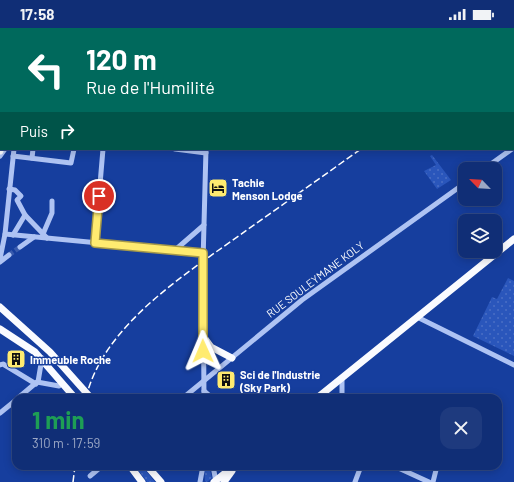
<!DOCTYPE html>
<html lang="fr">
<meta charset="utf-8">
<style>
body{margin:0;font-family:Barlow,sans-serif;background:#1e3a7e;color:#f1f3f6;height:100vh;display:flex;flex-direction:column;font-size:15px;white-space:nowrap}
*{box-sizing:border-box;margin:0}
p{font-size:13px;color:#9ca8c5}
.icon{flex:none;width:22px;height:22px;fill:none;stroke:currentColor;stroke-width:2;stroke-linecap:round;stroke-linejoin:round}
.map{position:relative;flex:1;overflow:hidden}
.sheet{position:absolute;left:12px;top:366px;width:490px;height:76px;display:flex;flex-direction:column;background:#102e76;border-radius:12px;box-shadow:0 2px 10px #0003,0 0 0 1px #304a88}
.sheet>*{flex:none}
.guide{position:absolute;left:0px;top:0px;width:514px;height:122px;box-shadow:0 2px 10px #0003,0 0 0 1px #304a88;background:#00695c;color:#fff;overflow:hidden}
.needle{width:26px;rotate:295deg}
.controls{position:absolute;left:458px;top:134px;display:grid;gap:8px}
.controls a{display:grid;place-items:center;width:44px;height:44px;border-radius:8px;background:#102e76;box-shadow:0 2px 10px #0003,0 0 0 1px #304a88;font-size:20px}
.pin{position:absolute;display:grid;place-items:center;width:34px;height:34px;color:#fff;margin:-17px;border:2px solid #fff;border-radius:50%;box-shadow:0 1px 4px #0007}
.me{position:absolute;width:44px;margin:-22px;rotate:359deg;stroke-linejoin:round;filter:drop-shadow(0 0 3px #0008)}
.turn{display:flex;align-items:center;gap:14px;height:84px;padding:0 20px;font-size:18px}
.turn .icon{width:52px;height:52px;stroke-width:2.5}
.turn b{display:block;font-size:28px;line-height:34px}
.then{display:flex;align-items:center;height:38px;padding:0 20px;background:#0003;gap:8px;font-size:15px}
.round{display:grid;place-items:center;flex:none;width:42px;height:42px;border-radius:12px;background:#1e3a7e}
.summary{display:flex;align-items:center;justify-content:space-between;height:68px;padding:0 20px}
h1{font-size:24px;font-weight:700;line-height:30px;color:#1e9e55}
.status{display:flex;justify-content:space-between;align-items:center;height:28px;padding:0 20px;background:#102e76;direction:ltr}
.status svg{height:11px;fill:currentColor}
.map>svg:first-child{display:block}
.grass{fill:url(#grass-dots)}
.lines{fill:none;stroke-linecap:round;stroke-linejoin:round}
.minor-tunnel{stroke:#395bad;stroke-width:5;stroke-dasharray:5 2.5;stroke-linecap:butt}
.minor{stroke:#aec3f3;stroke-width:5}
.major{stroke:#fafbff;stroke-width:7}
.rail{stroke:#fff;stroke-width:1.5;stroke-dasharray:7 3;stroke-linecap:butt}
.route-casing{stroke:#a69949;stroke-width:10}
.route{stroke:#ffeb70;stroke-width:7}
.labels{text-anchor:middle;dominant-baseline:central;stroke-width:3;stroke-linejoin:round;paint-order:stroke}
.poi-label{font-size:11px;font-weight:bold;fill:#fff;stroke:#163e9e;text-anchor:start}
.street-label{font-size:11px;fill:#fff;stroke:#163e9e}
</style>
<div class="status"><b>17:58</b><svg viewBox="0 0 49 12"><path d="M0 12V9h3v3zM5 12V6h3v6zM10 12V3h3v9zM15 12V0h3v12zM26 1h20v11H26zM47 4h2v5h-2z"/></svg></div>
<div class="map">
<svg width="514" height="454" viewBox="0 0 514 454">
<defs>
<pattern id="grass-dots" width="8" height="8" patternUnits="userSpaceOnUse"><rect width="8" height="8" fill="#2a56bb"/><path d="M2 2h.1M6 6h.1" fill="none" stroke="#4a6fc5" stroke-width="1.8" stroke-linecap="round"/></pattern>
</defs>
<rect width="100%" height="100%" fill="#163e9e"/>
<g class="grass">
<polygon points="432,127 451,152 437,161 424,143 436,137 430,128"/>
<polygon points="508,250 514,253 514,328 473,308 492,269 497,271"/>
<polygon points="207,325 217,331 207,338"/>
<polygon points="135,438 142,438 155,454 147,454"/>
<polygon points="204,438 209,438 212,450 207,454 205,453"/>
</g>
<g class="lines">
<polyline class="minor-tunnel" points="9,227 20,219"/>
<g class="minor">
<polyline points="26,1 26,0"/>
<polyline points="213,1 213,0"/>
<polyline points="357,1 359,0"/>
<polyline points="175,121 206,125"/>
<polyline points="0,128 5,121"/>
<polyline points="13,128 71,135 74,121"/>
<polyline points="32,130 33,121"/>
<polyline points="484,141 512,121"/>
<polyline points="9,161 15,162 21,168 17,172 25,187 47,210"/>
<polyline points="5,206 203,225"/>
<polyline points="43,206 52,185 52,173"/>
<polyline points="13,207 25,187"/>
<polyline points="95,215 103,121"/>
<polyline points="20,219 34,209"/>
<polyline points="174,223 204,197"/>
<polyline points="0,231 5,206 14,121"/>
<polyline points="0,234 9,227"/>
<polyline points="417,289 514,337"/>
<polyline points="0,337 3,336 36,356"/>
<polyline points="342,350 342,370"/>
<polyline points="38,354 42,330"/>
<polyline points="204,363 212,370"/>
<polyline points="18,370 37,354 59,358"/>
<polyline points="183,370 302,272 465,155"/>
<polyline points="204,370 203,234 206,121"/>
<polyline points="0,385 16,372"/>
<polyline points="213,438 216,454"/>
<polyline points="394,438 429,454"/>
<polyline points="90,448 102,438"/>
<polyline points="200,454 203,438"/>
<polyline points="355,454 361,438"/>
<polyline points="433,454 437,438"/>
</g>
<g class="major">
<polyline points="3,1 3,0"/>
<polyline points="12,1 12,0"/>
<polyline points="0,29 1,19"/>
<polyline points="0,123 1,114"/>
<polyline points="0,279 50,324 91,370"/>
<polyline points="0,301 35,324 75,370"/>
<polyline points="203,308 211,319 232,330"/>
<polyline points="317,370 514,211"/>
<polyline points="130,438 142,454"/>
<polyline points="147,438 161,454"/>
<polyline points="214,454 234,438"/>
<polyline points="224,454 232,443"/>
</g>
<g class="rail">
<polyline points="513,12 514,11"/>
<path d="M 86,370 C 103,296 189,244 247,202 C 285,175 323,148 361,121"/>
<polyline points="73,454 75,438"/>
</g>
</g>
<g class="lines">
<g class="route-casing">
<polyline id="route" points="99,168 95,215 203,225 203,323"/>
</g>
<use href="#route" class="route"/>
</g>
<defs>
<g id="hotel-square" transform="scale(1)"><rect x="-9" y="-9" width="18" height="18" rx="4" fill="#ffeb70" stroke="#163e9e"/><path d="M-6-4.5h1.5V1H6V5H4.5V3h-9V5H-6ZM-4 0a1.8 1.8 0 1 1 3.6 0ZM.5 0V-2.5h3Q6-2.5 6 0Z" fill="#111"/></g>
<g id="building-square" transform="scale(1)"><rect x="-9" y="-9" width="18" height="18" rx="4" fill="#ffeb70" stroke="#163e9e"/><path d="M-4-6H4V6H1V3H-1V6H-4ZM-2.5-4.3h1.7v1.8h-1.7ZM.8-4.3h1.7v1.8H.8ZM-2.5-1h1.7V.8h-1.7ZM.8-1h1.7V.8H.8Z" fill="#111"/></g>
</defs>
<g fill-rule="evenodd">
<use href="#hotel-square" x="218" y="160"/>
<use href="#building-square" x="16" y="331"/>
<use href="#building-square" x="226" y="352"/>
</g>
<g class="labels">
<g class="poi-label">
<text x="232" y="154">Tachie<tspan x="232" dy="13">Menson Lodge</tspan></text>
<text x="30" y="331">Immeuble Roche</text>
<text x="240" y="346">Sci de l'Industrie<tspan x="240" dy="13">(Sky Park)</tspan></text>
</g>
<g class="street-label">
<text transform="translate(315 251) rotate(-37)">RUE SOULEYMANE KOLY</text>
</g>
</g>
</svg>
<div class="controls">
<a><svg class="needle" viewBox="-14 -14 28 28"><path d="M0-13l5 13h-10z" fill="#e53935"/><path d="M0 13l5-13h-10z" fill="#9ca8c5"/></svg></a>
<a><svg class="icon" aria-label="layers" viewBox="0 0 24 24"><path d="M12 4l9 5-9 5-9-5zM3 14l9 5 9-5"/></svg></a>
</div>
<div class="pin" style="left:99px;top:168px;background:#d93025"><svg class="icon" aria-label="arrive" viewBox="0 0 24 24"><path d="M6 21V4h12l-3 4 3 4H6"/></svg></div>
<svg class="me" style="left:203px;top:323px" viewBox="-20 -20 40 40"><path d="M0-17L14 15 0 8-14 15z" fill="#ffeb70" stroke="#fff" stroke-width="4"/></svg>
<div class="guide">
<div class="turn"><svg class="icon" aria-label="left" viewBox="0 0 24 24"><path d="M17 20v-9H6M10 6l-5 5 5 5"/></svg><div><b>120 m</b>Rue de l'Humilité</div></div>
<div class="then">Puis<svg class="icon" aria-label="right" viewBox="0 0 24 24"><path d="M7 20v-9h11M14 6l5 5-5 5"/></svg></div>
</div>
<section class="sheet">
<div class="summary"><div><h1>1 min</h1><p>310 m · 17:59</p></div><a class="round"><svg class="icon" aria-label="close" viewBox="0 0 24 24"><path d="M6 6l12 12M18 6L6 18"/></svg></a></div>
</section>
</div>
